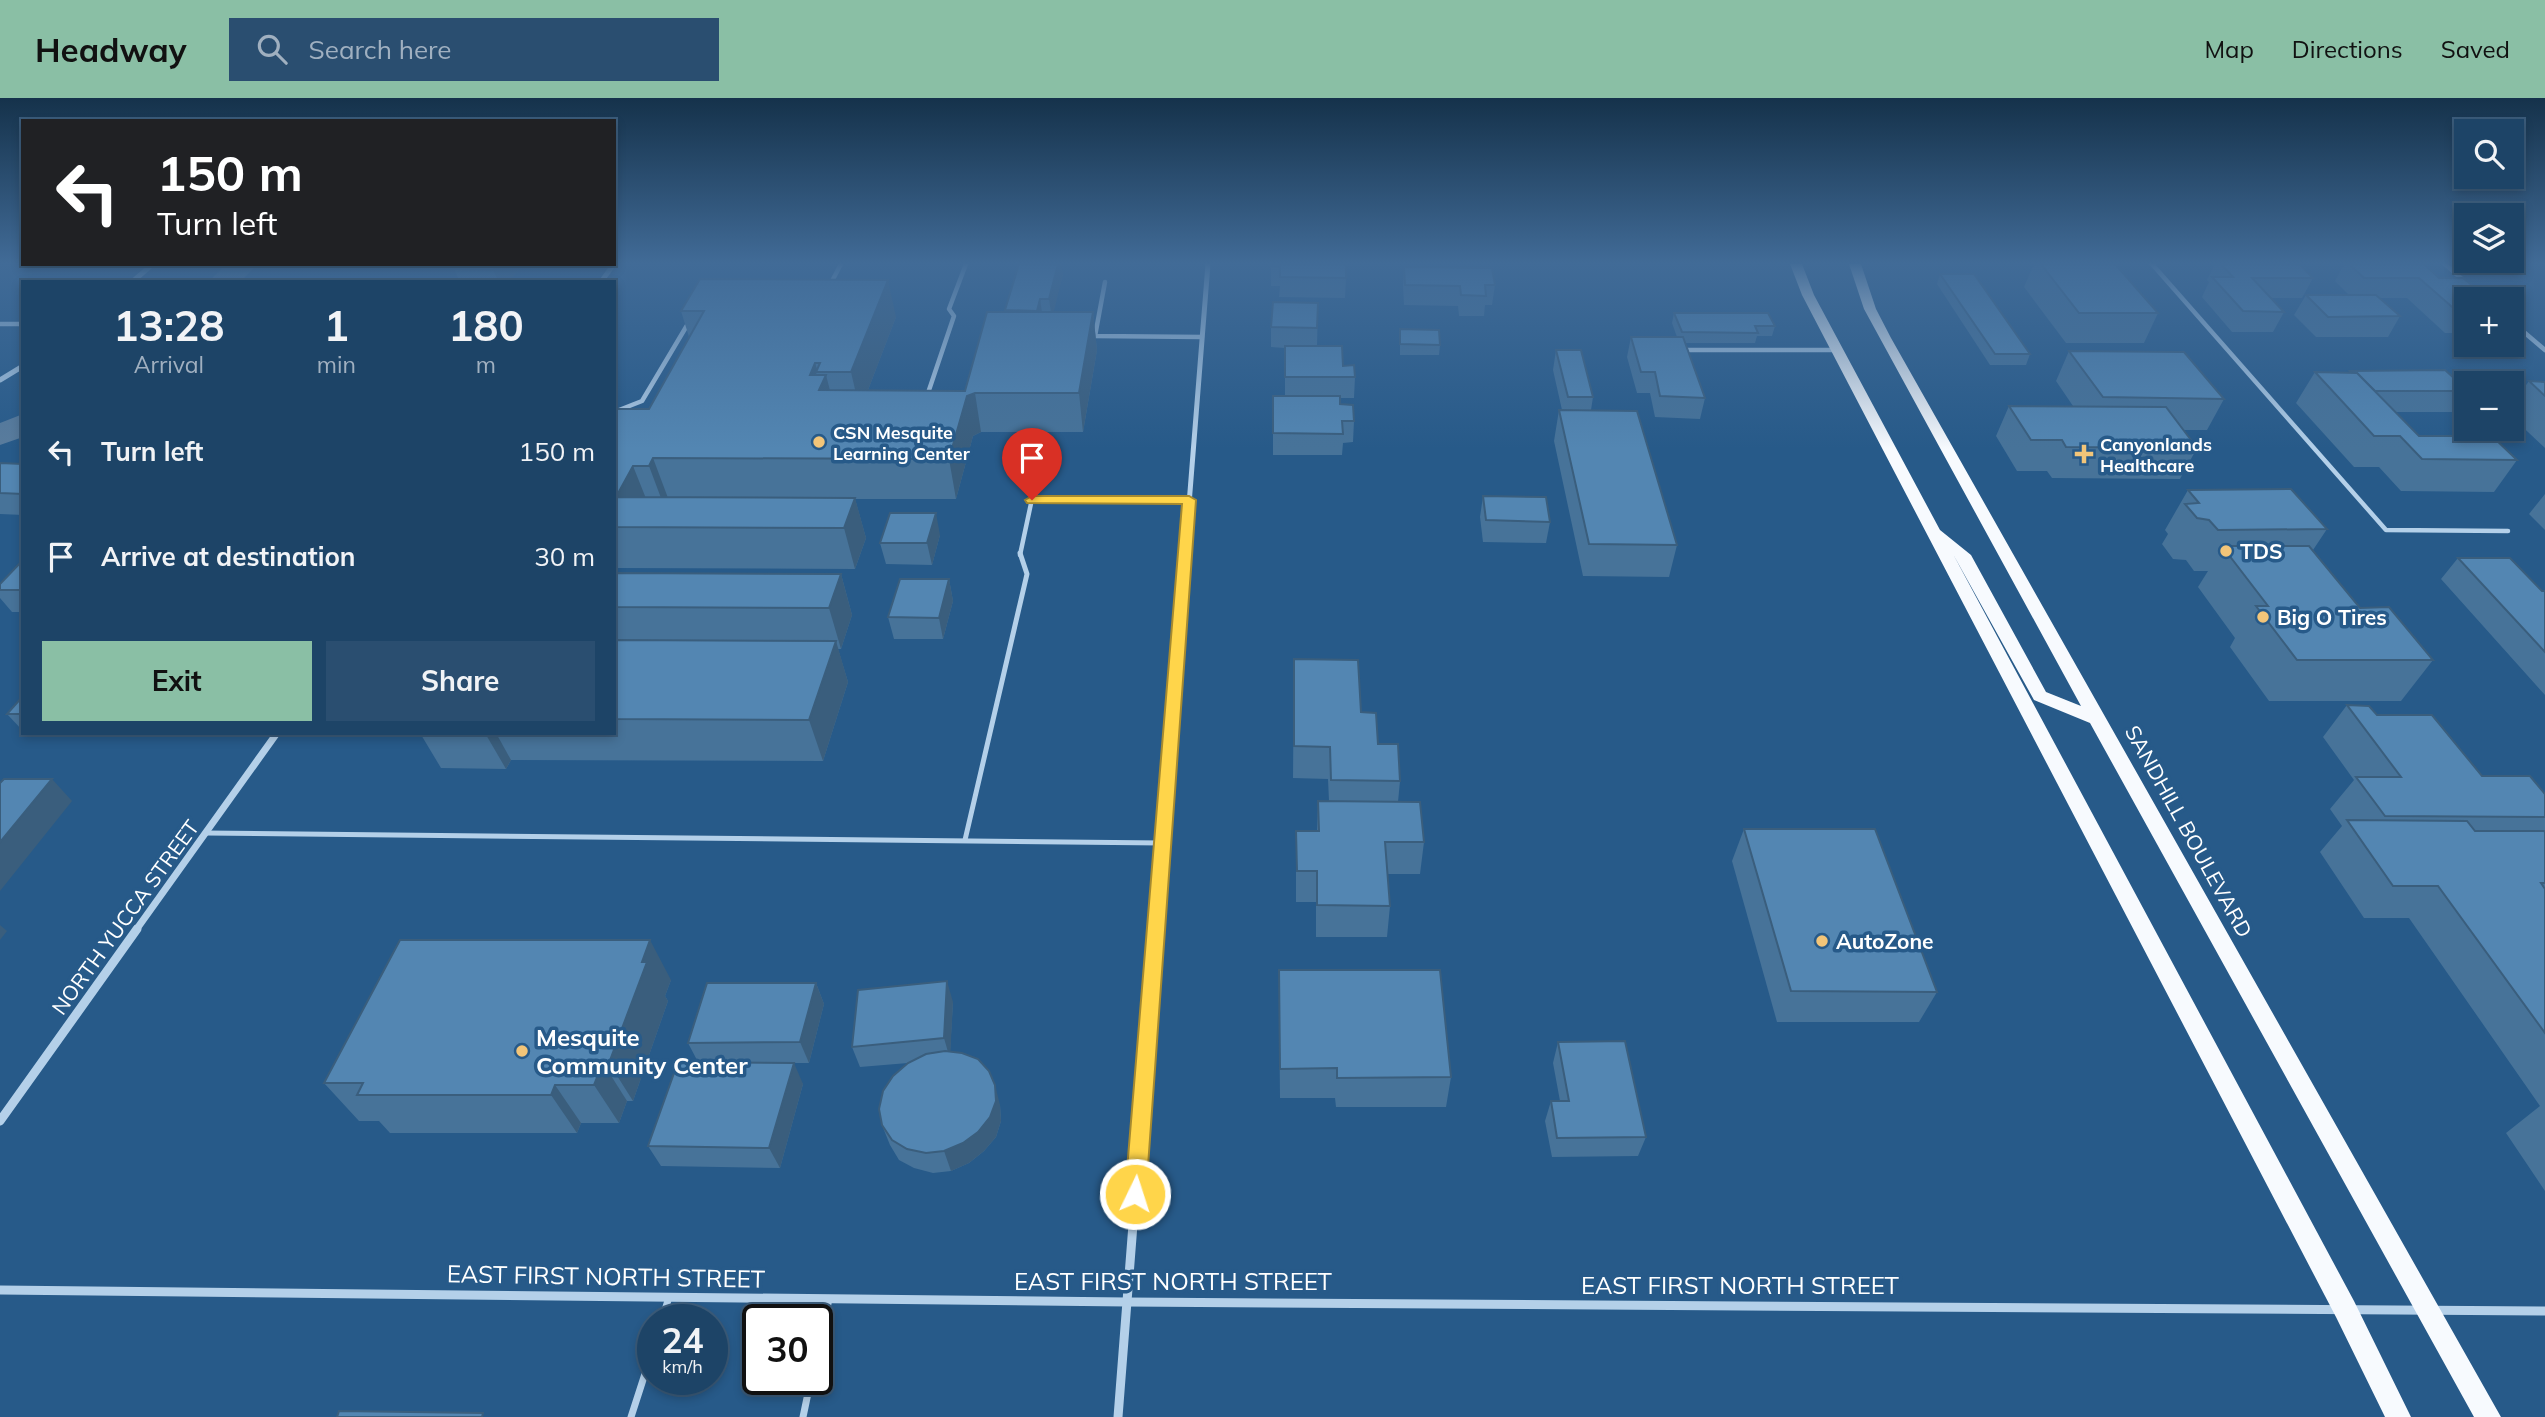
<!DOCTYPE html>
<meta charset="utf-8">
<style>
body{margin:0;font-family:Mulish,sans-serif;background:#2a4e70;color:#f1f3f6;height:100vh;display:flex;flex-direction:column;font-size:26px;white-space:nowrap}
*{box-sizing:border-box;margin:0}
p{font-size:23px;color:#a0b0c0}
.icon{flex:none;width:38px;height:38px;fill:none;stroke:currentColor;stroke-width:2;stroke-linecap:round;stroke-linejoin:round}
.map{position:relative;flex:1;overflow:hidden}
.panel{position:absolute;left:21px;top:182px;width:595px;height:455px;display:flex;flex-direction:column;background:#1d4467;border-radius:0px;box-shadow:0 4px 10px #0003,0 0 0 2px #3b5c7b}
.panel>*{flex:none}
.top-card{position:absolute;left:21px;top:21px;width:595px;height:147px;border-radius:0px;box-shadow:0 4px 10px #0003,0 0 0 2px #3b5c7b;background:#202124;color:#fff;overflow:hidden}
.tools{position:absolute;left:2454px;top:21px;display:grid;gap:14px}
.tools a{display:grid;place-items:center;width:70px;height:70px;border-radius:0px;background:#1d4467;box-shadow:0 4px 10px #0003,0 0 0 2px #3b5c7b;font-size:35px}
.speed{position:absolute;left:637px;top:1206px;display:flex;gap:14px;font-size:35px;font-weight:700;text-align:center}
.speed>*{display:grid;place-content:center;width:91px;height:91px;border-radius:50%;background:#1d4467;box-shadow:0 4px 10px #0003,0 0 0 2px #3b5c7b;line-height:1}
.speed small{font-size:18px;font-weight:400}
.speed .limit{border:4px solid #111;border-radius:10px;background:#fff;color:#111}
.pin{position:absolute;display:grid;place-items:center;width:60px;height:60px;color:#fff;margin:-72px -30px;border-radius:50% 50% 50% 0;rotate:-45deg;box-shadow:0 0 7px #0007}
.pin .icon{rotate:45deg}
.me{position:absolute;width:77px;margin:-38px;rotate:4deg;stroke-linejoin:round;filter:drop-shadow(0 0 5px #0008)}
.turn{display:flex;align-items:center;gap:24px;height:147px;padding:0 21px;font-size:32px}
.turn .icon{width:91px;height:91px;stroke-width:2.5}
.turn b{display:block;font-size:49px;line-height:60px}
.eta{display:flex;justify-content:space-evenly;align-items:center;height:119px;text-align:center}
.eta b{font-size:42px;font-weight:700;line-height:49px}
.cta{display:flex;gap:14px;margin-top:auto;padding:14px 21px}
.cta a{flex:1;height:80px;border-radius:0px;background:#8abfa5;color:#111;font-size:28px;font-weight:700;line-height:80px;text-align:center}
.cta a+a{background:#2a4e70;color:#f1f3f6}
ul{padding:0;list-style:none}
li{display:flex;align-items:center;gap:21px;height:105px;padding:0 21px}
li div{flex:1}
li b{display:block;font-size:26px}
li em{font-style:normal}
header{display:flex;align-items:center;gap:42px;box-sizing:border-box;height:98px;padding:0 35px;background:#8abfa5;color:#111}
header strong{font-size:33px}
nav{display:flex;gap:38px;margin-inline-start:auto;font-size:24px}
.search{width:490px;height:63px;background:#2a4e70;display:flex;align-items:center;gap:18px;box-sizing:border-box;padding:0 24px;border-radius:0px;color:#a0b0c0;font-size:26px}
.map>svg:first-child{display:block}
.lines{fill:none;stroke-linecap:round;stroke-linejoin:round}
.canal{fill:#597c9d;fill-rule:evenodd}
.lane-far2{stroke:#b4d0e9;stroke-width:4.5}
.lane-far1{stroke:#b4d0e9;stroke-width:5}
.lane{stroke:#b4d0e9;stroke-width:7}
.street-far2{stroke:#b4d0e9;stroke-width:5}
.street-far1{stroke:#b4d0e9;stroke-width:7}
.street{stroke:#b4d0e9;stroke-width:9}
.primary{fill:#f7fafe;fill-rule:evenodd}
.wall{fill:#477399}
.shaded-wall{fill:#3a5e7d}
.building{fill:#5386b2;stroke:#3a5e7d;stroke-width:2}
.route{fill:#ffd54a;stroke:#a68a30;stroke-width:2}
.poi-dot{fill:#f2c579;stroke:#275a89;stroke-width:2.5}
.labels{text-anchor:middle;dominant-baseline:central;stroke-width:7;stroke-linejoin:round;paint-order:stroke}
.far-poi-label{font-size:18px;font-weight:bold;fill:#fff;stroke:#275a89;text-anchor:start}
.poi-label{font-size:21px;font-weight:bold;fill:#fff;stroke:#275a89;text-anchor:start}
.street-label{font-size:21px;fill:#fff;stroke:#275a89}
.near-poi-label{font-size:24px;font-weight:bold;fill:#fff;stroke:#275a89;text-anchor:start}
.near-street-label{font-size:24px;fill:#fff;stroke:#275a89}
</style>
<header>
<strong>Headway</strong>
<div class="search"><svg class="icon" aria-label="search" viewBox="0 0 24 24"><circle cx="10" cy="10" r="6"/><path d="M15 15l6 6"/></svg>Search here</div>
<nav><a>Map</a><a>Directions</a><a>Saved</a></nav>
</header>
<div class="map">
<svg width="2545" height="1319" viewBox="0 0 2545 1319">
<rect width="100%" height="100%" fill="#275a89"/>
<g class="lines">
<g class="canal">
<polygon points="227,166 258,166 240,184 208,184"/>
<polygon points="23,316 23,339 0,347 0,325"/>
</g>
<g class="lane-far2">
<polyline points="2152,166 2386,432 2508,433"/>
<polyline points="2445,166 2463,182"/>
<polyline points="1105,184 1095,238 1202,239"/>
<polyline points="831,185 841,166"/>
<polyline points="2511,223 2545,252"/>
<polyline points="0,226 23,226"/>
<polyline points="1682,252 1837,252"/>
<polyline points="927,298 954,218 949,211 966,166"/>
<polyline points="614,314 642,303 689,224"/>
<polyline points="1032,402 1189,402"/>
<polyline points="1020,457 1045,340"/>
</g>
<g class="lane-far1">
<polyline points="206,735 1162,745"/>
<polyline points="965,742 1027,476 1020,455"/>
</g>
<g class="lane">
<polyline points="662,1222 669,1199"/>
<polyline points="817,1255 829,1201"/>
<polyline points="631,1319 653,1251"/>
<polyline points="803,1319 811,1281"/>
</g>
<g class="street-far2">
<polyline points="132,184 153,166"/>
<polyline points="601,184 614,166"/>
<polyline points="0,282 23,268"/>
<polyline points="1185,457 1208,166"/>
</g>
<g class="street-far1">
<polyline points="136,832 277,635"/>
<polyline points="1156,832 1185,455"/>
</g>
<g class="street">
<polyline points="0,1023 137,831"/>
<polyline points="0,1192 1127,1204 2545,1213"/>
<polyline points="1118,1319 1156,831"/>
</g>
<polygon class="primary" points="1790,166 1802,166 1814,197 1940,432 1971,457 2046,594 2081,608 1864,211 1849,166 1861,166 1876,211 1891,240 2501,1319 2474,1319 2090,625 2034,602 1953,456 2354,1203 2411,1319 2385,1319 2336,1219 1802,197"/>
</g>
<g class="wall">
<polygon points="458,166 523,166 508,184 394,184 460,184 454,171"/>
<polygon points="1271,166 1346,180 1345,200 1279,199 1280,188 1271,188"/>
<polygon points="2034,166 2115,166 2158,215 2144,245 2066,245 2024,189"/>
<polygon points="2215,166 2299,166 2313,180 2302,200 2271,200 2284,214 2273,234 2232,234 2202,199 2209,184 2207,182"/>
<polygon points="2344,166 2424,166 2466,201 2466,235 2445,235 2407,200 2380,200 2400,218 2388,239 2316,239 2294,217 2306,197 2349,197 2335,183"/>
<polygon points="1404,169 1495,187 1492,207 1485,207 1484,218 1459,218 1458,208 1404,207 1403,188"/>
<polygon points="1063,176 1053,214 1093,214 1097,252 1083,334 981,334 973,338 956,401 855,401 866,440 855,471 616,470 614,473 614,311 649,311 689,239 681,213 700,181 896,219 868,292 965,293 1006,214 1005,212"/>
<polygon points="1940,176 2030,256 2026,267 1990,267 1937,186"/>
<polygon points="1318,205 1317,248 1343,268 1355,279 1354,300 1340,300 1340,306 1354,323 1353,344 1343,345 1342,357 1273,357 1273,298 1285,298 1285,250 1271,249 1271,229"/>
<polygon points="1674,215 1775,228 1772,238 1757,238 1755,245 1685,245 1705,300 1700,321 1655,319 1650,295 1637,295 1627,259 1631,239 1677,239 1672,225"/>
<polygon points="1400,231 1440,247 1439,257 1400,257"/>
<polygon points="1556,252 1593,299 1591,312 1677,447 1669,479 1583,478 1554,343 1559,312 1562,312 1553,272"/>
<polygon points="2069,253 2224,301 2207,332 2183,332 2197,350 2180,381 2052,380 2047,373 2017,373 1996,338 2009,308 2073,308 2056,283"/>
<polygon points="2350,273 2466,291 2466,295 2453,314 2395,314 2419,338 2517,362 2494,394 2401,393 2379,369 2354,369 2296,305 2315,274 2348,275"/>
<polygon points="2529,283 2545,284 2545,350 2511,318 2511,308"/>
<polygon points="0,365 23,366 23,417 0,416"/>
<polygon points="2188,392 2327,431 2313,452 2360,510 2433,562 2401,603 2269,603 2230,549 2235,540 2198,489 2208,473 2194,473 2186,462 2173,461 2162,446 2168,436 2165,432"/>
<polygon points="2545,396 2545,432 2529,416"/>
<polygon points="1483,398 1550,424 1546,445 1483,444 1480,419"/>
<polygon points="940,437 932,467 886,466 880,445"/>
<polygon points="2458,460 2542,493 2545,493 2545,597 2441,481"/>
<polygon points="23,462 23,514 12,514 0,500 0,486"/>
<polygon points="614,475 841,476 852,517 841,551 838,551 848,584 823,663 511,662 506,671 441,670 420,635 614,635"/>
<polygon points="949,481 953,503 943,541 894,541 888,519"/>
<polygon points="1294,561 1361,614 1400,683 1398,704 1424,744 1420,776 1387,776 1390,808 1387,839 1316,839 1316,804 1296,804 1296,734 1317,733 1318,703 1329,703 1328,681 1293,680"/>
<polygon points="23,598 23,633 7,616"/>
<polygon points="2347,607 2377,617 2482,678 2545,696 2545,1093 2506,1035 2540,1008 2409,820 2364,820 2320,754 2342,728 2330,711 2354,682 2323,639"/>
<polygon points="24,635 119,635 117,638 27,638"/>
<polygon points="1744,731 1937,894 1919,924 1777,924 1732,763"/>
<polygon points="671,882 665,898 668,903 633,1003 627,1003 619,1025 581,1025 577,1035 390,1035 379,1023 359,1023 324,985"/>
<polygon points="816,885 824,906 809,965 778,965 803,986 780,1070 661,1068 648,1048 698,964 688,945"/>
<polygon points="1279,903 1451,979 1446,1009 1336,1009 1335,1000 1280,1000"/>
<polygon points="953,904 950,954 1000,1007 1001,1023 996,1039 984,1053 969,1065 951,1073 933,1075 914,1070 899,1062 890,1047 882,1027 908,965 860,969 852,949"/>
<polygon points="1558,944 1646,1039 1638,1058 1552,1059 1545,1023 1551,1003 1560,1003 1553,965"/>
</g>
<g class="shaded-wall">
<polygon points="498,166 523,166 508,184 499,184 493,172"/>
<polygon points="1058,166 1061,166 1063,176 1052,221 1049,201"/>
<polygon points="888,182 896,219 860,313 851,274"/>
<polygon points="1040,201 1043,221 1039,233 1037,213"/>
<polygon points="1093,214 1097,252 1083,334 1079,295"/>
<polygon points="815,265 818,274 816,274 820,291 826,277 836,316 810,277"/>
<polygon points="975,295 981,334 973,338 956,401 949,361 967,298"/>
<polygon points="653,360 668,400 664,408 649,368"/>
<polygon points="633,368 649,408 616,399"/>
<polygon points="855,400 866,440 855,471 844,430"/>
<polygon points="936,415 940,437 932,467 927,445"/>
<polygon points="841,476 852,517 841,551 829,510"/>
<polygon points="949,481 953,503 943,541 939,520"/>
<polygon points="836,543 848,584 823,663 809,622"/>
<polygon points="485,635 496,635 511,662 506,671"/>
<polygon points="52,681 72,703 0,793 0,744"/>
<polygon points="0,827 7,833 0,842"/>
<polygon points="650,842 671,882 665,898 668,903 633,1003 609,965"/>
<polygon points="947,883 953,904 950,961 944,940"/>
<polygon points="816,885 824,906 809,965 800,944"/>
<polygon points="603,965 627,1003 619,1025 594,987"/>
<polygon points="794,965 803,986 780,1070 769,1050"/>
<polygon points="555,987 581,1025 577,1035 551,997"/>
<polygon points="995,987 1000,1007 1001,1023 996,1039 984,1053 969,1065 951,1073 944,1053"/>
</g>
<g class="building">
<polygon points="458,166 498,166 493,172 454,171"/>
<polygon points="1019,166 1058,166 1049,201 1040,201 1037,213 1005,212"/>
<polygon points="1271,166 1346,166 1346,180 1280,179 1280,169 1271,168"/>
<polygon points="2041,166 2115,166 2158,215 2079,215"/>
<polygon points="2221,166 2299,166 2313,180 2252,180 2284,214 2243,213 2212,179 2233,179"/>
<polygon points="2349,166 2424,166 2439,180 2463,180 2489,201 2466,201 2466,215 2459,215 2419,180 2364,180"/>
<polygon points="1404,169 1492,170 1495,187 1485,187 1486,198 1461,197 1460,188 1405,187"/>
<polygon points="1940,176 1974,176 2030,256 1995,256"/>
<polygon points="700,181 888,182 851,274 816,274 820,265 815,265 810,277 826,277 819,292 965,293 987,214 1093,214 1079,295 975,295 967,298 949,361 653,360 649,368 633,368 616,399 855,400 844,430 614,429 614,366 616,362 614,362 614,311 649,311 704,213 681,213"/>
<polygon points="395,183 471,184 394,184"/>
<polygon points="2306,197 2376,197 2400,218 2328,219"/>
<polygon points="1273,204 1318,205 1317,230 1271,229"/>
<polygon points="1674,215 1768,215 1775,228 1755,228 1758,235 1682,234"/>
<polygon points="1400,231 1439,232 1440,247 1400,246"/>
<polygon points="1631,239 1683,239 1705,300 1660,298 1655,274 1641,274"/>
<polygon points="1285,248 1342,248 1343,268 1354,267 1355,279 1285,279"/>
<polygon points="1556,252 1581,252 1593,299 1568,299"/>
<polygon points="2069,253 2184,254 2224,301 2103,299"/>
<polygon points="2445,272 2466,291 2466,293 2375,293 2357,275 2352,275 2350,273"/>
<polygon points="2315,274 2357,275 2419,338 2492,338 2517,362 2422,361 2400,338 2374,338"/>
<polygon points="2529,283 2545,284 2545,298"/>
<polygon points="1273,298 1340,298 1340,306 1353,307 1354,323 1342,323 1343,336 1273,335"/>
<polygon points="2009,308 2166,309 2197,350 2066,349 2062,342 2031,342"/>
<polygon points="1559,312 1637,313 1677,447 1589,446"/>
<polygon points="0,365 23,366 23,396 0,395"/>
<polygon points="2291,391 2327,431 2218,432 2209,422 2197,420 2185,406 2199,405 2188,392"/>
<polygon points="1483,398 1546,399 1550,424 1486,422"/>
<polygon points="890,415 936,415 927,445 880,445"/>
<polygon points="2222,448 2309,448 2360,510 2389,509 2433,562 2297,562 2256,508 2268,508"/>
<polygon points="2458,460 2510,460 2542,493 2545,493 2545,554"/>
<polygon points="23,462 23,492 0,492 0,486"/>
<polygon points="614,475 841,476 829,510 614,509"/>
<polygon points="900,481 949,481 939,520 888,519"/>
<polygon points="614,542 836,543 809,622 614,621"/>
<polygon points="1294,561 1358,562 1361,614 1376,615 1378,646 1398,646 1400,683 1331,682 1330,649 1294,648"/>
<polygon points="23,598 23,616 7,616"/>
<polygon points="2347,607 2369,608 2377,617 2432,617 2482,678 2530,678 2545,696 2545,719 2385,718 2356,679 2401,679"/>
<polygon points="4,681 52,681 0,744 0,685"/>
<polygon points="1318,703 1420,704 1424,744 1385,744 1390,808 1317,807 1317,773 1297,773 1296,733 1319,733"/>
<polygon points="2347,722 2467,723 2475,733 2544,733 2545,734 2545,785 2541,785 2545,791 2545,935 2438,788 2393,788"/>
<polygon points="1744,731 1875,731 1937,894 1791,893"/>
<polygon points="400,842 650,842 642,864 647,864 609,965 603,965 594,987 555,987 551,997 357,997 363,985 324,985"/>
<polygon points="1279,872 1440,872 1451,979 1337,980 1337,970 1280,971"/>
<polygon points="947,883 944,940 852,949 858,892"/>
<polygon points="707,885 816,885 800,944 688,945"/>
<polygon points="1625,943 1646,1039 1557,1040 1551,1003 1569,1003 1558,944"/>
<polygon points="945,953 962,955 978,961 989,973 995,987 996,1003 990,1019 978,1034 963,1045 944,1053 926,1055 907,1051 892,1042 882,1027 879,1011 883,993 893,978 908,965 926,956"/>
<polygon points="678,964 794,965 769,1050 648,1048"/>
<polygon points="339,1313 483,1315 482,1319 337,1319"/>
</g>
<linearGradient id="sky" x2="0" y2="1"><stop stop-color="#15324b"/><stop offset="0.47" stop-color="#416b97"/><stop offset="1" stop-color="#416b97" stop-opacity="0"/></linearGradient>
<rect width="2545" height="351" fill="url(#sky)"/>
<polygon class="route" points="1032,398 1189,398 1196,402 1146,1096 1143,1102 1135,1105 1128,1102 1125,1096 1182,406 1027,405 1025,402"/>
<g class="poi-dot">
<circle cx="819" cy="344" r="7"/>
<path d="M2080.5 345.5h7v7h7v7h-7v7h-7v-7h-7v-7h7z"/>
<circle cx="2226" cy="453" r="7"/>
<circle cx="2263" cy="519" r="7"/>
<circle cx="1822" cy="843" r="7"/>
<circle cx="522" cy="953" r="7"/>
</g>
<g class="labels">
<g class="far-poi-label">
<text x="833" y="334">CSN Mesquite<tspan x="833" dy="21">Learning Center</tspan></text>
<text x="2100" y="346">Canyonlands<tspan x="2100" dy="21">Healthcare</tspan></text>
</g>
<g class="poi-label">
<text x="2240" y="453">TDS</text>
<text x="2277" y="519">Big O Tires</text>
<text x="1836" y="843">AutoZone</text>
</g>
<g class="street-label">
<text transform="translate(2189 733) rotate(61)">SANDHILL BOULEVARD</text>
<text transform="translate(125 819) rotate(-54)">NORTH YUCCA STREET</text>
</g>
<g class="near-poi-label">
<text x="536" y="939">Mesquite<tspan x="536" dy="28">Community Center</tspan></text>
</g>
<g class="near-street-label">
<text transform="translate(606 1178) rotate(1)">EAST FIRST NORTH STREET</text>
<text x="1173" y="1183">EAST FIRST NORTH STREET</text>
<text x="1740" y="1187">EAST FIRST NORTH STREET</text>
</g>
</g>
</svg>
<div class="tools">
<a><svg class="icon" aria-label="search" viewBox="0 0 24 24"><circle cx="10" cy="10" r="6"/><path d="M15 15l6 6"/></svg></a>
<a><svg class="icon" aria-label="layers" viewBox="0 0 24 24"><path d="M12 4l9 5-9 5-9-5zM3 14l9 5 9-5"/></svg></a>
<a>+</a>
<a>−</a>
</div>
<div class="speed"><div>24<small>km/h</small></div><div class="limit">30</div></div>
<div class="pin" style="left:1032px;top:402px;background:#d93025"><svg class="icon" aria-label="arrive" viewBox="0 0 24 24"><path d="M6 21V4h12l-3 4 3 4H6"/></svg></div>
<svg class="me" style="left:1135px;top:1096px" viewBox="-20 -20 40 40"><circle r="17" fill="#ffd54a" stroke="#fff" stroke-width="3"/><path d="M0-11L8 9 0 5-8 9z" fill="#fff"/></svg>
<div class="top-card">
<div class="turn"><svg class="icon" aria-label="left" viewBox="0 0 24 24"><path d="M17 20v-9H6M10 6l-5 5 5 5"/></svg><div><b>150 m</b>Turn left</div></div>
</div>
<section class="panel">
<div class="eta">
<div><b>13:28</b><p>Arrival</p></div>
<div><b>1</b><p>min</p></div>
<div><b>180</b><p>m</p></div>
</div>
<ul>
<li><svg class="icon" aria-label="left" viewBox="0 0 24 24"><path d="M17 20v-9H6M10 6l-5 5 5 5"/></svg><div><b>Turn left</b></div><em>150 m</em></li>
<li><svg class="icon" aria-label="arrive" viewBox="0 0 24 24"><path d="M6 21V4h12l-3 4 3 4H6"/></svg><div><b>Arrive at destination</b></div><em>30 m</em></li>
</ul>
<div class="cta"><a>Exit</a><a>Share</a></div>
</section>
</div>
